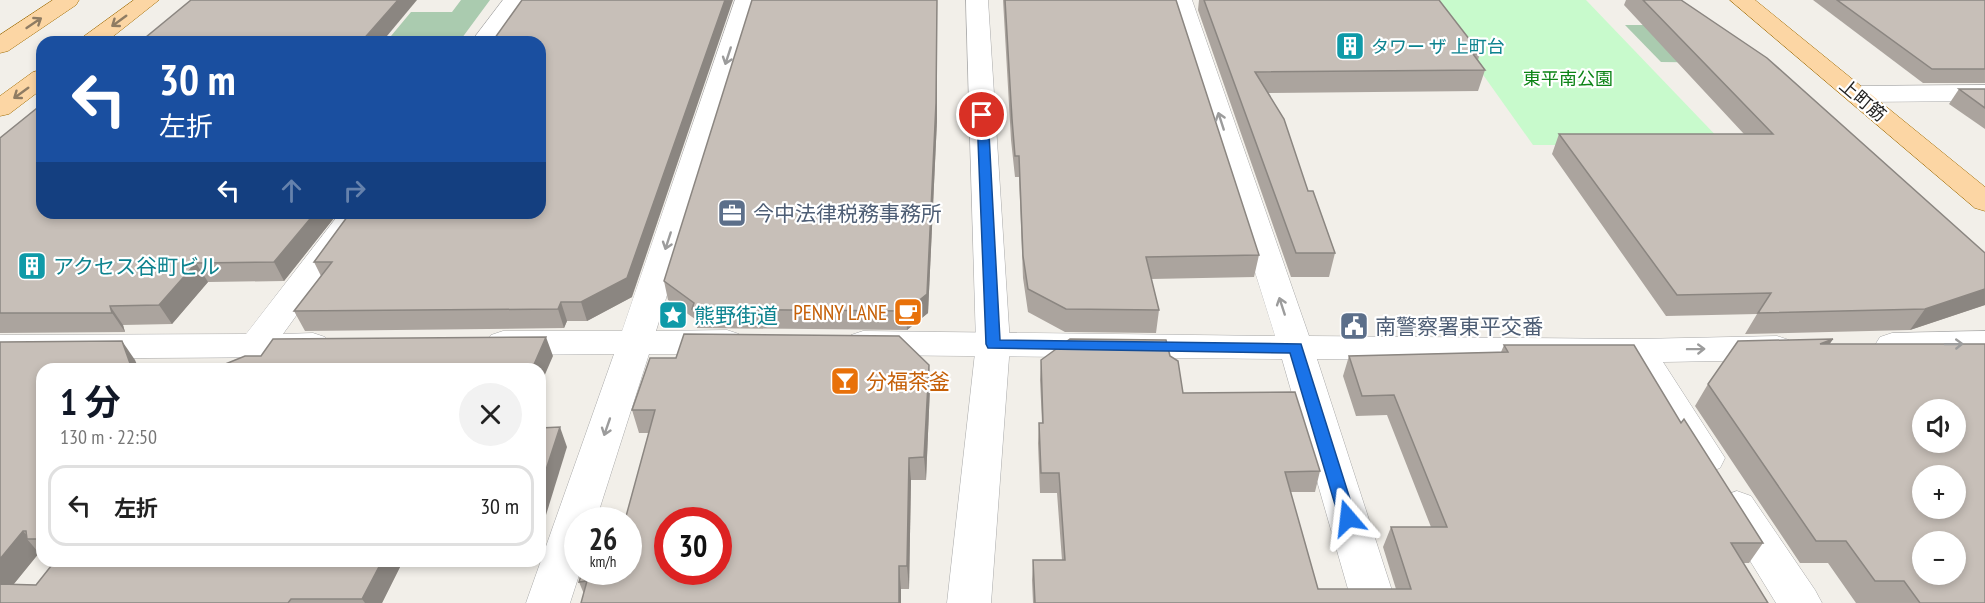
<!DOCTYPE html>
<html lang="ja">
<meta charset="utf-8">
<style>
body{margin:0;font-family:"PT Sans Narrow","Noto Sans JP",sans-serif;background:#f2f2f2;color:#222;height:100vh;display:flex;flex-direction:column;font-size:22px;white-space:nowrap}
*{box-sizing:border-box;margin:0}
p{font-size:20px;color:#767676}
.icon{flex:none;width:33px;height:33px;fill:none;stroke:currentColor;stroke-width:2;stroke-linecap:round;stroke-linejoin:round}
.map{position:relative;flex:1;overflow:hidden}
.side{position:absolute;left:36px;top:363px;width:510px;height:204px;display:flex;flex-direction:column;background:#fff;border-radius:18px;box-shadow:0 3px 9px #0003}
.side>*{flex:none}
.hud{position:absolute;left:36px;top:36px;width:510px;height:183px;border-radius:18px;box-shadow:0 3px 9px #0003;background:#1a4fa0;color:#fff;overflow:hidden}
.buttons{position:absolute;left:1912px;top:399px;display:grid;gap:12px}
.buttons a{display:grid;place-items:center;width:54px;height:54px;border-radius:50%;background:#fff;box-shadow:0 3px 9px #0003;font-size:30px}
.speed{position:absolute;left:564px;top:507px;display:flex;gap:12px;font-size:30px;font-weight:700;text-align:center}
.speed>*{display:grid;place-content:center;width:78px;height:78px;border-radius:50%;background:#fff;box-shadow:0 3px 9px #0003;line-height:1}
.speed small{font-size:15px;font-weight:400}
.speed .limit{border:9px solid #d22;background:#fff;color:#111}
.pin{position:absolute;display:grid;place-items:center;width:51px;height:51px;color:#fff;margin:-26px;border:3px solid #fff;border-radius:50%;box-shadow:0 2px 6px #0007}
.me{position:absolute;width:66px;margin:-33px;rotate:343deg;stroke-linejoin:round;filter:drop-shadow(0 0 4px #0008)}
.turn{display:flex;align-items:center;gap:21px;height:126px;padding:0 24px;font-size:27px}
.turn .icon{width:78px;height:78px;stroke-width:2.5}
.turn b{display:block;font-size:42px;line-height:51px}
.lanes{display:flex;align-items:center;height:57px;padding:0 24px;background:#0003;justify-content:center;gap:30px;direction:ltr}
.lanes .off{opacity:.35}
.round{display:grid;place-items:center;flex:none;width:63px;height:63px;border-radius:32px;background:#f2f2f2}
.headline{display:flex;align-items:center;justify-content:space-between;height:102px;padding:0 24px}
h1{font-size:36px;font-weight:700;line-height:45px;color:#111827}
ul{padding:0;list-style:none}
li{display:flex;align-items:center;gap:18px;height:81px;margin:0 12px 9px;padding:0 12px;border:3px solid #e0e0e0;border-radius:18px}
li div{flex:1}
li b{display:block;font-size:22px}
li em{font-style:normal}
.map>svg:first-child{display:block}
.cemetery{fill:#aacbaf}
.park{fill:#c8facc}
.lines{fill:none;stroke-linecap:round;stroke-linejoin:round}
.minor-casing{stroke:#a9a9a9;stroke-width:1}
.tertiary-casing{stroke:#a9a9a9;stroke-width:1}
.primary-casing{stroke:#a06b00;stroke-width:1}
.minor{fill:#fff;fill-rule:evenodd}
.tertiary{fill:#fff;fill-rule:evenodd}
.primary{fill:#fcd6a4;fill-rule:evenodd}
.wall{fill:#aba49e}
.shaded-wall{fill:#8b8681}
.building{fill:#c7bfb8;stroke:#8b8681;stroke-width:1.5;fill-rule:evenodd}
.oneway{stroke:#8f7c63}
.oneway2{stroke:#9c9c9c}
.route{fill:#1a73e8;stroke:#114b97;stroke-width:1.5}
.labels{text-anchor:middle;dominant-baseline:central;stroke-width:4.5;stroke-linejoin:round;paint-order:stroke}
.far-culture-label{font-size:18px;fill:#0d838f;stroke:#fff;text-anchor:start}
.far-park-label{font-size:18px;fill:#0c8416;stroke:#fff}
.far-street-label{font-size:18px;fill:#222;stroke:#fff}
.service-label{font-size:21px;fill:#4e5e75;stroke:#fff;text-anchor:start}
.culture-label{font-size:21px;fill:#0d838f;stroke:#fff;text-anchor:start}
.food-label{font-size:21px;fill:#c56008;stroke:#fff;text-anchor:end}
</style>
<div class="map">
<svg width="1985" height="603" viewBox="0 0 1985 603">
<rect width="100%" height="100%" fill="#f2efe9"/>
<g class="cemetery">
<polygon points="461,0 490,0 459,42 386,42 411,12 452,12"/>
<polygon points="1625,25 1688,25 1741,63 1661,62"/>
</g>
<polygon class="park" points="1430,0 1586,0 1725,145 1533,145"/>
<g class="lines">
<g class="minor-casing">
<g id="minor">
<polygon points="503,0 525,0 495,42 471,42"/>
<polygon points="735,0 757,0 656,331 727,330 739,334 744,342 739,350 727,354 649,354 596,520 578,520 578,572 580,572 570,603 526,603 614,354 503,355 491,351 486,343 491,335 503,331 622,331"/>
<polygon points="1170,0 1192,0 1309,336 1638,339 1777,336 1789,340 1794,348 1789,356 1777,360 1663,362 1725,458 1720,468 1706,473 1692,468 1628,363 1317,359 1396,603 1352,603 1282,359 863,355 851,351 846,343 851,335 863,331 1275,336"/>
<polygon points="1985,85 1985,101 1857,102 1848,99 1844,94 1848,89 1857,86"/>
<polygon points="340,213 370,213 283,334 313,333 325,337 330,345 325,353 313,357 0,359 0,335 246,334"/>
<polygon points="1985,331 1985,355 1892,357 1880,353 1875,345 1880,337 1892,333"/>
<polygon points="1737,491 1751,496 1815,590 1822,603 1776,603 1717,507 1723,496"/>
</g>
</g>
<g class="tertiary-casing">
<polygon id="tertiary" points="966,0 988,0 1010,344 991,603 947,603 976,344"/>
</g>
<g class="primary-casing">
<g id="primary">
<polygon points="53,0 79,0 76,5 8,51 0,53 0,35"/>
<polygon points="134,0 159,0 106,42 79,42 83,37"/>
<polygon points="1730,0 1755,0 1985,187 1985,211 1975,208"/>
<polygon points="42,70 42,89 9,114 0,116 0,96 33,72"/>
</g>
</g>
<use href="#minor" class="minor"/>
<use href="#tertiary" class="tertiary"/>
<use href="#primary" class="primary"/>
</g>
<g class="wall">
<polygon points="1003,0 1176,0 1259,255 1254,277 1151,279 1159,310 1156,333 1065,332 1028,312 1023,278 1019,177 1015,177 1011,140"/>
<polygon points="1199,0 1439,0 1480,53 1478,60 1485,70 1478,91 1268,93 1308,191 1335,253 1329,277 1291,277 1198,10"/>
<polygon points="1626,0 1681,0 1985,253 1985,305 1910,330 1745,334 1757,314 1666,316 1552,154 1559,134 1744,134 1624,5"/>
<polygon points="1813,0 1985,0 1985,83 1923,83"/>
<polygon points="1959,89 1985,89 1985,129 1949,104"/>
<polygon points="937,120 928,313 907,330 697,328 695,319 668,300 664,281"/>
<polygon points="0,138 338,213 284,281 208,282 172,324 123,325 125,332 0,333"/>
<polygon points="350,213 632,297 587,321 567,321 564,328 305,331 294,311 321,276 314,262"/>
<polygon points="0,342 135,360 42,369 42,556 39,553 13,585 36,585 55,561 520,562 401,565 382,603 0,603"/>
<polygon points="1831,344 1985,603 1856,603 1828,563 1800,563 1695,406 1708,384"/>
<polygon points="1504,345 1681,423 1763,543 1749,563 1743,563 1768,603 1033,603 1032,580 1033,560 1062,560 1057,493 1040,493 1038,443 1039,423 1042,423 1040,380 1041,360 1170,356 1183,393 1320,471 1315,492 1290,492 1318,589 1396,589 1383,547 1391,527 1431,527 1387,415 1356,416 1343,376 1349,356 1501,352"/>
<polygon points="929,365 930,387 926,480 911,480 909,589 901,589 901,603 581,603 584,594 579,582 628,572 649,433 639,433 632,410"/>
</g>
<g class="shaded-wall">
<polygon points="398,0 417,0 382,42 361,42"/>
<polygon points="725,0 733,0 632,297 587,321 581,302"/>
<polygon points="937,0 937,120 928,313 907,330 906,311"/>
<polygon points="315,213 338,213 284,281 274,262"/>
<polygon points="196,263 208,282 172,324 159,305"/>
<polygon points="1985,289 1985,305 1910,330 1925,309"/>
<polygon points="561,302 567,321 564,328 558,309"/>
<polygon points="110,306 123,325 125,332 112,313"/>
<polygon points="546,337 553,356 540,386 540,369 532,369"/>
<polygon points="1833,339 1819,361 1820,344"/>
<polygon points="122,341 135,360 139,369 132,369"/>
<polygon points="929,365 930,387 926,480 924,457"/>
<polygon points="560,427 567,447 542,528 540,524 540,488"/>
<polygon points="909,458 911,480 909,589 907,566"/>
<polygon points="23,531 30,539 27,539 39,553 0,601 0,559"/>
<polygon points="382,561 399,561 401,565 382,603 365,603 362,599"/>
<polygon points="899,566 901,589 901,603 899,603"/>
</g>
<g class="building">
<polygon points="191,0 398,0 361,42 140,42"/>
<polygon points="522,0 725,0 627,278 581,302 561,302 558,309 294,311 332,262 314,262 350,213 540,213 540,42 492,42"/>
<polygon points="752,0 937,0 936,103 927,294 906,311 692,309 694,303 664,281"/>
<polygon points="1005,0 1176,0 1259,255 1146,257 1159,310 1066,309 1028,289 1023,256 1019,156 1015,156 1012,119"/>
<polygon points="1204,0 1439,0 1480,53 1473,54 1485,70 1255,72 1284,119 1308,191 1313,191 1335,253 1296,253"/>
<polygon points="1643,0 1681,0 1767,58 1985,253 1985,289 1925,309 1758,313 1771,293 1677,295 1559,134 1773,134"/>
<polygon points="1837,0 1985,0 1985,69 1932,69"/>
<polygon points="1959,89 1985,89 1985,108"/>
<polygon points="42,104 42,213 315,213 274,262 196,263 159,305 110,306 112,313 0,313 0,138"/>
<path d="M 684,334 L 899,336 L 929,365 L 924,457 L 909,458 L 907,566 L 899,566 L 899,603 L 581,603 L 587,581 L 579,582 L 582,572 L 628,572 L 628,520 L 625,520 L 655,410 L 632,410 L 650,358 L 676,358 ZM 668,520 L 718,520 L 718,572 L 668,572 Z"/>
<polygon points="546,337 532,369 213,369 245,356 261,356 273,339"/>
<polygon points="1070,339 1166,340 1170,356 1178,361 1183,393 1295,392 1320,471 1285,472 1318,589 1411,589 1391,527 1447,527 1394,395 1362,396 1349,356 1508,352 1504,345 1634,345 1681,423 1684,419 1763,543 1731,543 1768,603 1035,603 1033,560 1065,560 1059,473 1041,473 1039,423 1043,423 1041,360"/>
<path d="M 1833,339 L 1820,344 L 1985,344 L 1985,603 L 1920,603 L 1904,581 L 1875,581 L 1846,541 L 1816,541 L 1708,384 L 1738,341 ZM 1923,410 L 1956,410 L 1956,442 L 1923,442 ZM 1923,476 L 1956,476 L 1956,508 L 1923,508 ZM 1923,542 L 1956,542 L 1956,574 L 1923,574 Z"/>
<polygon points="122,341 132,369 42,369 42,539 27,539 26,531 23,531 0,559 0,342"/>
<polygon points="560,427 540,488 540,428"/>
<polygon points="55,561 382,561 362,599 291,599 288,603 0,603 0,584 36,585"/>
</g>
<defs><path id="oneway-shaft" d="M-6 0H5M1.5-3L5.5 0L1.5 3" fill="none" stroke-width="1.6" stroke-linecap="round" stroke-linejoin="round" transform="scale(1.5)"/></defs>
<g class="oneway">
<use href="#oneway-shaft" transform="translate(119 21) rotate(144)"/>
<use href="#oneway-shaft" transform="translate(34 23) rotate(-34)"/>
<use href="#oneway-shaft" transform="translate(21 93) rotate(144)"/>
</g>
<g class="oneway2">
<use href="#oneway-shaft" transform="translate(728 56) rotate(108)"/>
<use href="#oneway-shaft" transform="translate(1221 121) rotate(-108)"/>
<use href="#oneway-shaft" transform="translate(668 241) rotate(108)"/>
<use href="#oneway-shaft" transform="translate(1282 306) rotate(-108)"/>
<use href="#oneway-shaft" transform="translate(1954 344) rotate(-1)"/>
<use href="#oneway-shaft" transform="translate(1696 349) rotate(-1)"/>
<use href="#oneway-shaft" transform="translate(607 427) rotate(109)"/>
</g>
<polygon class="route" points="982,111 988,115 1000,340 1301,344 1356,518 1354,523 1348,525 1342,523 1339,518 1290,353 988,348 986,344 977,115"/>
<defs>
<g id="building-square" transform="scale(1.5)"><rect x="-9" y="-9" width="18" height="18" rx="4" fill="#0f9aa8" stroke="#fff"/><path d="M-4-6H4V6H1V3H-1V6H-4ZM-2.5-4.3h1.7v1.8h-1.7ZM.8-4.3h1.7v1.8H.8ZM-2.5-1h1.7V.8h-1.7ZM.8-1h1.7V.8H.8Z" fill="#fff"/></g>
<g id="office-square" transform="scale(1.5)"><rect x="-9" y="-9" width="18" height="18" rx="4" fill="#5c6f8a" stroke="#fff"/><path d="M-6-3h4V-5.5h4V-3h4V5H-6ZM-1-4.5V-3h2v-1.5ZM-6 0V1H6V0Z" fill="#fff"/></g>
<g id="cafe-square" transform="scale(1.5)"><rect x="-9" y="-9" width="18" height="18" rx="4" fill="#e8710a" stroke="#fff"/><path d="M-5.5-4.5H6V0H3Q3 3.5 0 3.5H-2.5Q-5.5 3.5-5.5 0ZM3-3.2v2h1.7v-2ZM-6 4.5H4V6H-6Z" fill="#fff"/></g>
<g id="sight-square" transform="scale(1.5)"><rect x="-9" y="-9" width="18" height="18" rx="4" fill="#0f9aa8" stroke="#fff"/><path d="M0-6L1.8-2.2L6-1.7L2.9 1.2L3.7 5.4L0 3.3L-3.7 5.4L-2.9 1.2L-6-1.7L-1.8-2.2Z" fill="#fff"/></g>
<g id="civic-square" transform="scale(1.5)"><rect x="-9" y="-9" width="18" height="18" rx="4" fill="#5c6f8a" stroke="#fff"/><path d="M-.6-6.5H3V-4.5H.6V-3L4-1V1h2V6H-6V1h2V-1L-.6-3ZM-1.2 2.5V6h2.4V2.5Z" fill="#fff"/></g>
<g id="bar-square" transform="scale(1.5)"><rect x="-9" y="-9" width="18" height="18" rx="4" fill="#e8710a" stroke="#fff"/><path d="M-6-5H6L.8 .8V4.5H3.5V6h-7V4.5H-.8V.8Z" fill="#fff"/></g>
</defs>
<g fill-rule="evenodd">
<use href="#building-square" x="1350" y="46"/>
<use href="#office-square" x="732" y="213"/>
<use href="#building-square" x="32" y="266"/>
<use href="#cafe-square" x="908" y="312"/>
<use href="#sight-square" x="673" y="315"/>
<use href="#civic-square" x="1354" y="326"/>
<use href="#bar-square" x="845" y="381"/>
</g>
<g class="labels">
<g class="far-culture-label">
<text x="1371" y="46">タワー ザ 上町台</text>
</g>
<g class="far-park-label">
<text x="1568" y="78">東平南公園</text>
</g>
<g class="far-street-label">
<text transform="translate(1863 100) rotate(40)">上町筋</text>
</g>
<g class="service-label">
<text x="753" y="213">今中法律税務事務所</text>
<text x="1375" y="326">南警察署東平交番</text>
</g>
<g class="culture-label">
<text x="53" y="266">アクセス谷町ビル</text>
<text x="694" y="315">熊野街道</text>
</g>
<g class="food-label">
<text x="887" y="312">PENNY LANE</text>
<text x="866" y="381" text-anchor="start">分福茶釜</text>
</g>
</g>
</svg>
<div class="buttons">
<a><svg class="icon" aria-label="sound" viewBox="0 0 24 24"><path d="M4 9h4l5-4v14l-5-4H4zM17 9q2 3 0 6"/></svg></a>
<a>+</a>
<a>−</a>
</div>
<div class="speed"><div>26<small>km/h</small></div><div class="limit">30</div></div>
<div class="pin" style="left:982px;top:115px;background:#d93025"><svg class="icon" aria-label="arrive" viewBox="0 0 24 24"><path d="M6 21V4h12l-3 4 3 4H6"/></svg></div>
<svg class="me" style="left:1348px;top:518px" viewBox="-20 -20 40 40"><path d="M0-17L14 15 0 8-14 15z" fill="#1a73e8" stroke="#fff" stroke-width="4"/></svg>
<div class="hud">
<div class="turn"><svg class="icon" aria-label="left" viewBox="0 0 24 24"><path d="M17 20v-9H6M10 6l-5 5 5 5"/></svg><div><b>30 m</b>左折</div></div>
<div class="lanes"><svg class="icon" aria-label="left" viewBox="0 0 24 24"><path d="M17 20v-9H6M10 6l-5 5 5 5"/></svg><svg class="icon off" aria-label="ahead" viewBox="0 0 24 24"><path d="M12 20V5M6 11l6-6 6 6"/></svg><svg class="icon off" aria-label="right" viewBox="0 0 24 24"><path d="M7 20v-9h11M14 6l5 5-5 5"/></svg></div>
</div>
<section class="side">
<div class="headline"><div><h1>1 分</h1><p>130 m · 22:50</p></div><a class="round"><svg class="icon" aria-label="close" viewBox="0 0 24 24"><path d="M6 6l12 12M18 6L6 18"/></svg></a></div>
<ul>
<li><svg class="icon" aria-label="left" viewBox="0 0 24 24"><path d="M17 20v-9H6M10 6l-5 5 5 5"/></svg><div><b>左折</b></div><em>30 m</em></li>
</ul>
</section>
</div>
